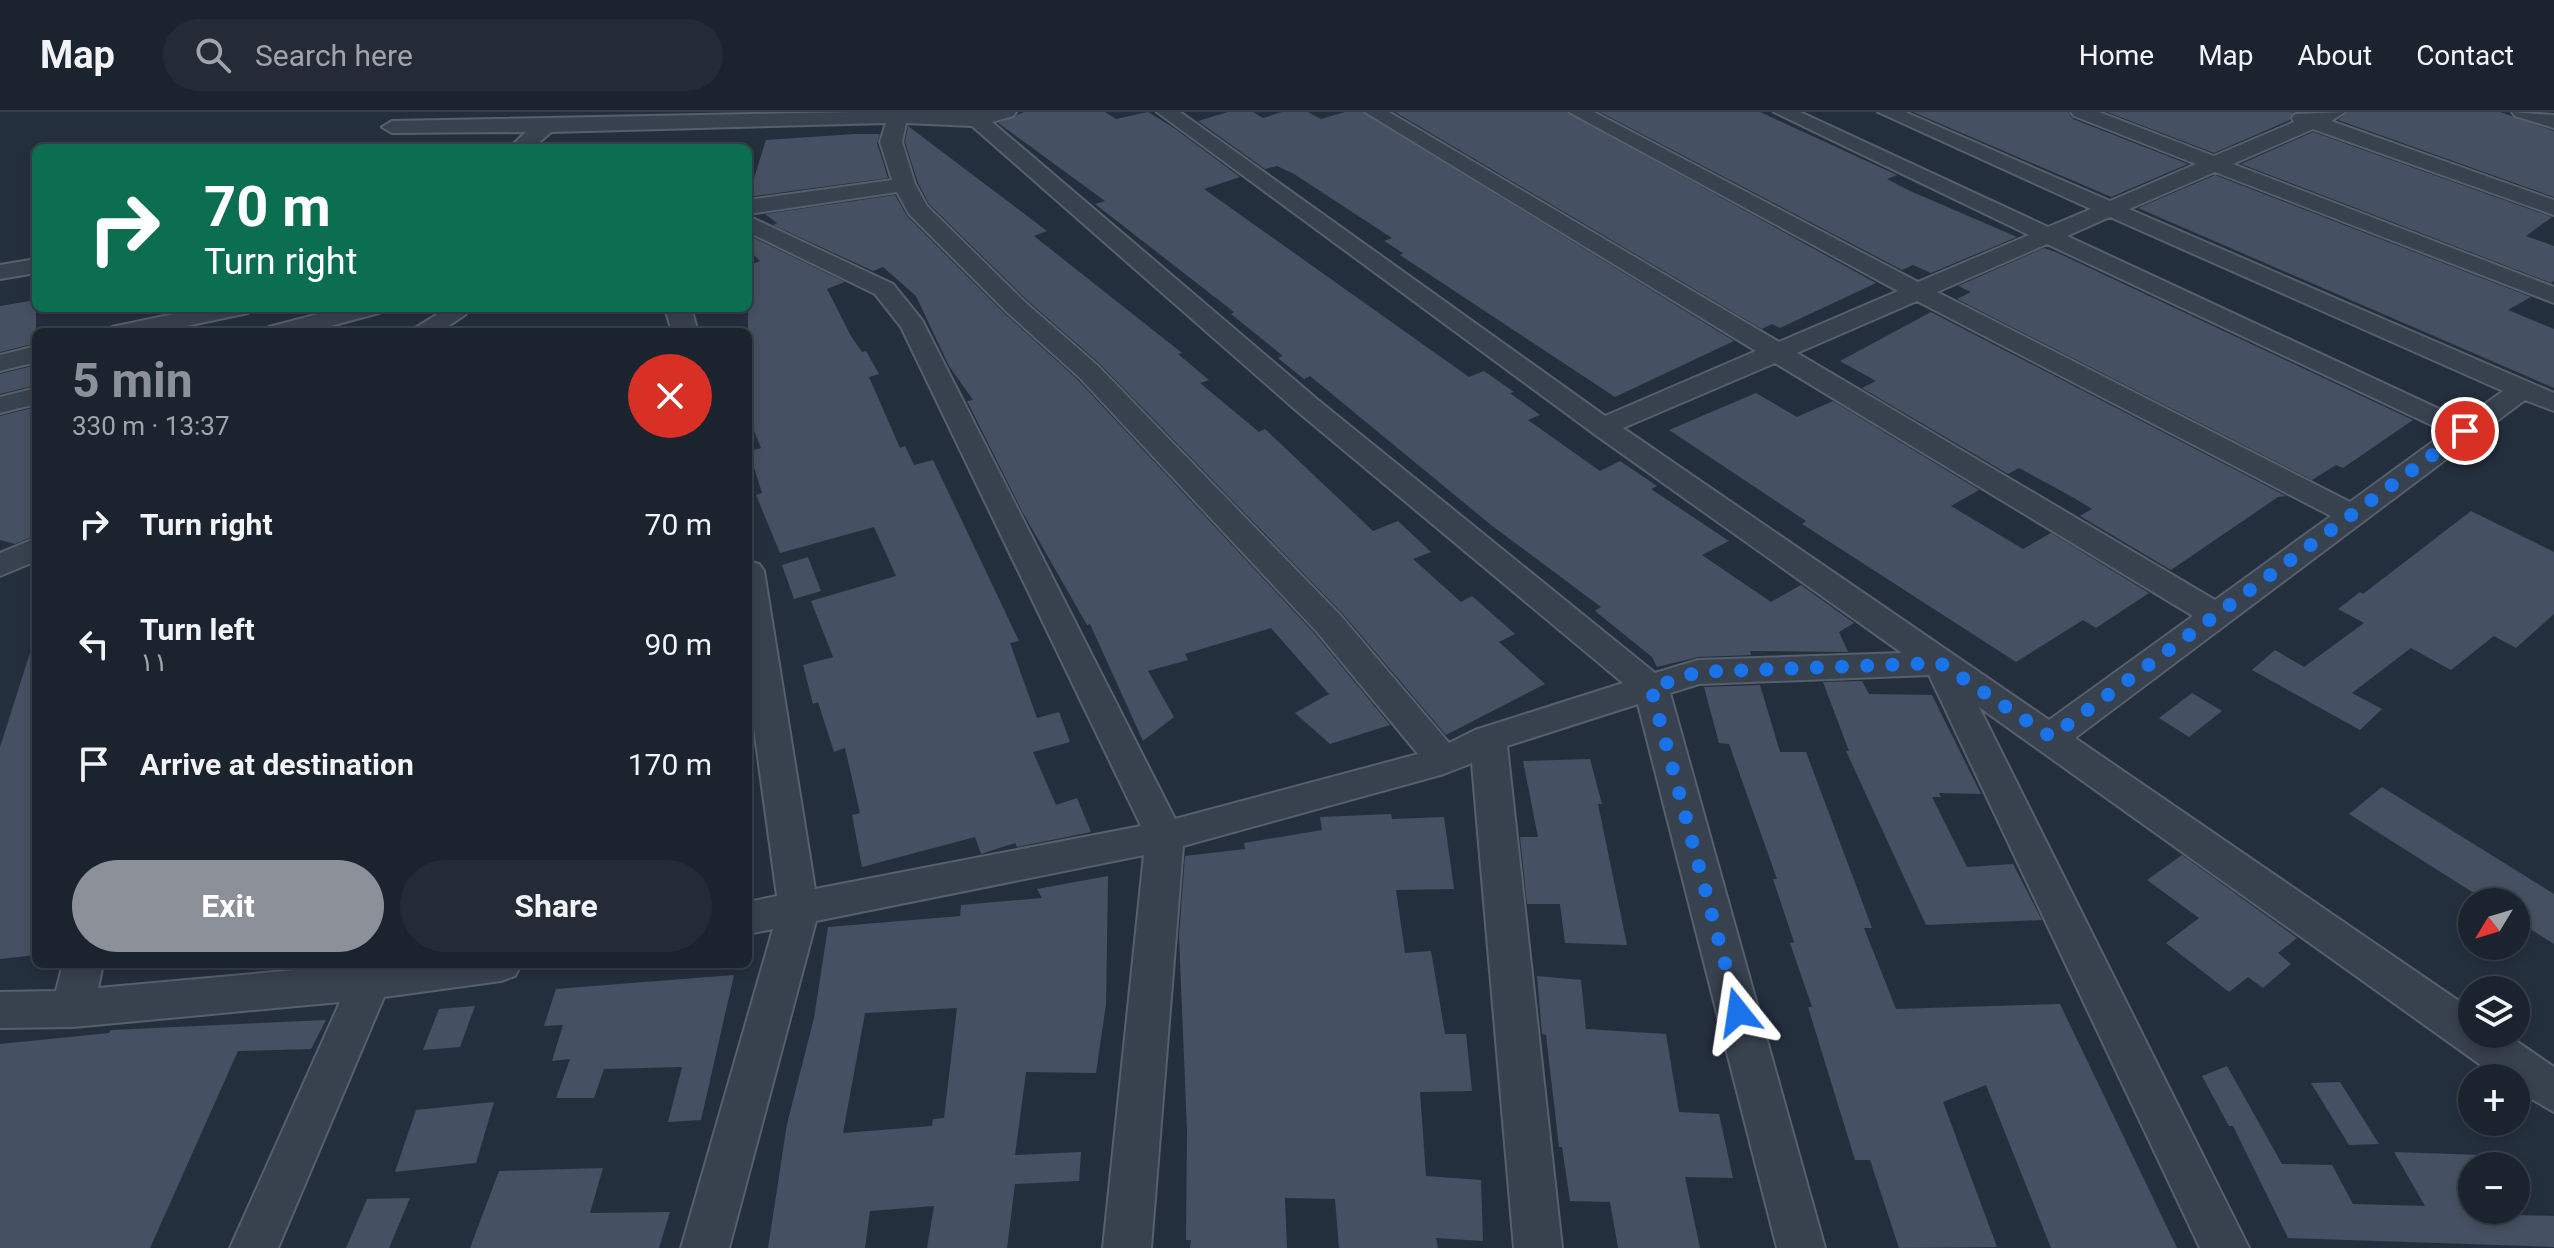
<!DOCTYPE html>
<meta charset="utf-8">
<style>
body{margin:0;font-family:Roboto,sans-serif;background:#242b36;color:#f1f3f6;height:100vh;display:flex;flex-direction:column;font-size:30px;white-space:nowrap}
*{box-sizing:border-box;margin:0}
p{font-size:26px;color:#a0a4aa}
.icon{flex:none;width:44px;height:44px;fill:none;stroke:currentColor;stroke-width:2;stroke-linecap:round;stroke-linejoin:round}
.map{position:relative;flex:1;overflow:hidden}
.sheet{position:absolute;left:32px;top:216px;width:720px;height:640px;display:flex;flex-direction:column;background:#1b232e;border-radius:12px;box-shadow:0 4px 12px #0003,0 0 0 2px #39404a}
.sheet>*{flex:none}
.guide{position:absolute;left:32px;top:32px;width:720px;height:168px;border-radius:12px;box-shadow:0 4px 12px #0003,0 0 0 2px #39404a;background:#0b6e4f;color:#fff;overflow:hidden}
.needle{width:52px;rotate:232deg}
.buttons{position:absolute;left:2458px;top:776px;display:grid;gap:16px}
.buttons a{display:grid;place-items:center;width:72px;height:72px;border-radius:50%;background:#1b232e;box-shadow:0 4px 12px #0003,0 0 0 2px #39404a;font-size:40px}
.pin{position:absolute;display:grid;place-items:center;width:68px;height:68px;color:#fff;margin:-34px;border:4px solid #fff;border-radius:50%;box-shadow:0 2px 8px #0007}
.me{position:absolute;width:88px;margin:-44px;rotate:345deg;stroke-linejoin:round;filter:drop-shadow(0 0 6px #0008)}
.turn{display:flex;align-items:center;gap:28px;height:168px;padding:0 40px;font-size:36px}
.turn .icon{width:104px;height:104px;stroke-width:2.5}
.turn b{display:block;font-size:56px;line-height:68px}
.round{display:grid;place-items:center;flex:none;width:84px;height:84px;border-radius:42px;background:#242b36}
.headline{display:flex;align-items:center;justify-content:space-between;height:136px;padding:0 40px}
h1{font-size:48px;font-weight:700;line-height:60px;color:#8c9099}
.action{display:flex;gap:16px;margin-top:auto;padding:16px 40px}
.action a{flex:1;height:92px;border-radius:48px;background:#8c9099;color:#fff;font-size:32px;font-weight:700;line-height:92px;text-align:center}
.action a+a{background:#242b36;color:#f1f3f6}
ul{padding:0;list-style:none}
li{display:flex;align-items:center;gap:24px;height:120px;padding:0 40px}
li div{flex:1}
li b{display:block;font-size:30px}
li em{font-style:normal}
header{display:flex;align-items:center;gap:48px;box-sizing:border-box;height:112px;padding:0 40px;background:#1b232e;border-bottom:2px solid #39404a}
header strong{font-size:38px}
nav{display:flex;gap:44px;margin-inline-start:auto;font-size:28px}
.search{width:560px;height:72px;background:#242b36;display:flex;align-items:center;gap:20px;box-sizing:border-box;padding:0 28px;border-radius:44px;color:#a0a4aa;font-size:30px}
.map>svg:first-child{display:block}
.building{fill:#455162;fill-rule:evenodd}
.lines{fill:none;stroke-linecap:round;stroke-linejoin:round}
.street-casing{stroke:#565f6c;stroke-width:4}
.street{fill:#38414e;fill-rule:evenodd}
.route{stroke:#1a73e8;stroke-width:14;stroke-dasharray:0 25.2}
</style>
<header>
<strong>Map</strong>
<div class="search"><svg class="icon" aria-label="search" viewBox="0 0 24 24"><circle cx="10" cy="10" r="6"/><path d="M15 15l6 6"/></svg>Search here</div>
<nav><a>Home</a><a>Map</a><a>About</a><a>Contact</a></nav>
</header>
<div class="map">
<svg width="2554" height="1136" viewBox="0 0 2554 1136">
<rect width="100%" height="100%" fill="#242f3e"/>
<g class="building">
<polygon points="1024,0 1105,0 1116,7 1148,0 1174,16 1240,65 1204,77 1469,265 1484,259 1514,280 1510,281 1540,303 1528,308 1600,359 1620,349 1657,374 1651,377 1729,429 1702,443 1771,490 1801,473 1854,511 1839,520 1848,540 1750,539 1751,543 1698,545 1657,555 1652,545 1595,499 1601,495 1491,413 1310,264 1304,267 1278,246 1283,244 1231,202 1234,200 1095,92 1105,89 998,11"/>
<polygon points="1228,0 1253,0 1263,6 1282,0 1308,0 1321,7 1345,0 1362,0 1734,229 1615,285 1400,143 1403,141 1384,129 1392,126 1294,62 1277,54 1265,57 1198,9"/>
<polygon points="1395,0 1566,0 1876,171 1780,216 1772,212 1762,217"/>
<polygon points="1600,0 1760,0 1897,63 1887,67 1910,79 2017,125 1931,161 1913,153 1902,158"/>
<polygon points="1913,0 2068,0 2073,7 2188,52 2111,85"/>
<polygon points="2107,0 2293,0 2290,8 2214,41"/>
<polygon points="2348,0 2500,0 2554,19 2554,85 2338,8"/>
<polygon points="908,14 1047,119 1034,124 1182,241 1178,242 1209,268 1200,271 1259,320 1265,317 1373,419 1398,409 1431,440 1413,447 1461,490 1472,484 1515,522 1499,530 1545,572 1446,623 1343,502 1099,251 1028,189 929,92 918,71 905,30"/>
<polygon points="2313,20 2552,105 2526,124 2554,134 2554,169 2551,171 2241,52"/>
<polygon points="855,22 880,22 877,31 888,66 748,85 766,28"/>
<polygon points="2215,63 2531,185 2508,198 2554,217 2554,276 2138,96"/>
<polygon points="895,83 907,104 1006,203 1077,267 1315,522 1390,613 1330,632 1295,601 1329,582 1271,516 1185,542 1188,548 1148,559 1174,605 1143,629 1090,512 1087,513 1023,401 967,289 973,288 949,254 916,184 883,155 873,159 773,113 777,111 765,102"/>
<polygon points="748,123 845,170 827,177 851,224 862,240 866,239 879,262 869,265 900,336 905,334 914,353 933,348 1019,529 1010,531 1037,606 1059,600 1070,630 1033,640 1056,693 1077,686 1091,720 1017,735 1015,731 981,742 975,725 862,755 852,703 860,701 845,636 834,640 818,590 813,592 803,553 833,545 811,489 896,464 874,415 780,441 756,383 762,381 749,339 761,336 748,304 748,154 760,149 748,137"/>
<polygon points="2044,136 2058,141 2413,308 2343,356 2336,353 2312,368 1957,187 1971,180 1958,174"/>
<polygon points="36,188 36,231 0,240 0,194"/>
<polygon points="1931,200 2286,384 2278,385 2171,458 2080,404 2092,397 2074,386 2019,356 2008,362 1862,276 1876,269 1840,249"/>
<polygon points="36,253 36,273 0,282 0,262"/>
<polygon points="1756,281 1797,305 1833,289 1979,378 1951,394 2023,437 2051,421 2149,481 2096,516 2083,508 2016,550 1802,412 1806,409 1669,318"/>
<polygon points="36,295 36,423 15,432 0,428 0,304"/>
<polygon points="2471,399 2554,440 2554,502 2516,536 2494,524 2451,558 2411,536 2352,581 2382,597 2360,618 2252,558 2275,538 2304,555 2364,511 2338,497 2360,480 2363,482"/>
<polygon points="808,445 821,479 794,487 782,453"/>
<polygon points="30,541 36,542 36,843 0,847 0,635"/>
<polygon points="1862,569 1869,582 1932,583 1981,682 1939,681 1941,685 1932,685 1967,755 2013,752 2042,808 1926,813 1846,639 1849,639 1823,570"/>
<polygon points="1760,573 1780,640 1806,640 1872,816 1864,816 1896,897 2060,892 2177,1136 2051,1136 1986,973 1943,990 1997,1135 1899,1136 1870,1048 1855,1048 1808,895 1812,895 1790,831 1794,830 1773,767 1777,767 1729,632 1719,631 1704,575"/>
<polygon points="2192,581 2222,599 2189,625 2159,606"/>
<polygon points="1590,647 1602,692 1598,692 1627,833 1565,831 1560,792 1527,792 1520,725 1538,725 1523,649"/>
<polygon points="2382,675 2554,782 2554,832 2516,808 2516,790 2488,790 2349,702"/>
<polygon points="1391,702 1392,707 1444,705 1454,777 1396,778 1405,841 1431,839 1445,922 1466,922 1472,979 1420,980 1426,1064 1481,1068 1483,1129 1436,1126 1438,1136 1339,1136 1335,1087 1285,1086 1287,1136 1190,1136 1191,1128 1186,1128 1187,1019 1179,823 1185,744 1245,737 1244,731 1322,718 1320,705"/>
<polygon points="2182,743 2297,826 2278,841 2291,852 2263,876 2248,865 2229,880 2166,831 2199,806 2147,768"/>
<path d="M 1108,764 L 1106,892 L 1096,961 L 1026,960 L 1015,1043 L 1081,1040 L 1079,1069 L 1015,1072 L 1007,1136 L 927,1136 L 934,1094 L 870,1099 L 865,1136 L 768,1136 L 787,1012 L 814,906 L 828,815 L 960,804 L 961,793 L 1042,786 L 1037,777 ZM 957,896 L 944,1006 L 933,1007 L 932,1014 L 843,1021 L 865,901 Z"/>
<polygon points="734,863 701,1008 668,1010 682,955 604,957 594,986 556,986 570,947 552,949 563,913 544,914 556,877"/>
<polygon points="1537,864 1581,868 1586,917 1666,922 1679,1000 1719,1002 1733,1066 1685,1065 1700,1136 1618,1136 1610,1090 1570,1089 1562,1035 1559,1035 1546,923 1542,922"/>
<polygon points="475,894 460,935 423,938 439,897"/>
<polygon points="326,908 311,937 238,939 150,1136 0,1136 0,932 109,921 111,918"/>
<polygon points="2227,954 2282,1052 2332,1053 2353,1092 2425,1094 2394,1040 2481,1043 2488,1054 2472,1054 2472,1098 2514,1098 2518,1103 2554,1104 2554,1135 2288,1126 2233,1014 2229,1014 2202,964"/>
<polygon points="2340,970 2379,1032 2349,1033 2311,971"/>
<polygon points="494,990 476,1051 395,1060 416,998"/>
<polygon points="603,1056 590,1101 670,1100 659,1136 470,1136 499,1059"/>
<polygon points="410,1086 389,1136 346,1136 367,1087"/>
</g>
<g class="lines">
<g class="street-casing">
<g id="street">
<path d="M 854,0 L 1016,0 L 1013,4 L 992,10 L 1318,288 L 1655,561 L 1698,548 L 1902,541 L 1593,321 L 1157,0 L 1180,0 L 1605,304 L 1756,239 L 1365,0 L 1389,0 L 1779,230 L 1898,179 L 1569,0 L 1594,0 L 1918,170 L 2029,123 L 1774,0 L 1800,0 L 2048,115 L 2091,97 L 1878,0 L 1905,0 L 2110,89 L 2196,52 L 2074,4 L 2071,0 L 2099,0 L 2214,44 L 2294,10 L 2292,6 L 2295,2 L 2345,0 L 2331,9 L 2554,88 L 2554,103 L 2313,17 L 2233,52 L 2554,175 L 2554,191 L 2215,60 L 2129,97 L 2554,281 L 2554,299 L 2525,288 L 2075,626 L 2472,898 L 2472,922 L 2506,922 L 2554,955 L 2554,1000 L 2516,978 L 2516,966 L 2499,966 L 1979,595 L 2249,1136 L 2200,1136 L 1929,563 L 1699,572 L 1670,581 L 1825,1136 L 1777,1136 L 1638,592 L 1507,634 L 1562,1136 L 1514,1136 L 1472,651 L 1444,662 L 1183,734 L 1151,1136 L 1103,1136 L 1144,743 L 816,809 L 729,1136 L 681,1136 L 773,817 L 748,822 L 748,790 L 777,784 L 748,572 L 748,449 L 759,452 L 764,459 L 815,777 L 1141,714 L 901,215 L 875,182 L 748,120 L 748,104 L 893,172 L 922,208 L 1175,707 L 1418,642 L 1317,520 L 1079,265 L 1008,201 L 909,102 L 897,80 L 748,102 L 748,88 L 892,68 L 880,30 L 886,11 L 551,20 L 533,36 L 509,36 L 526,20 L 392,21 L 382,15 L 392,9 ZM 906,11 L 972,14 L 1298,300 L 1623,571 L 1475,618 L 1449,631 L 1341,504 L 1097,253 L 1026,191 L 927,94 L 915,72 L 902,30 ZM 2110,105 L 2503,279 L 2463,308 L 2067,124 ZM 2047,132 L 2446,320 L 2350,390 L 1937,180 ZM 1917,189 L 2331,404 L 2215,488 L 1797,241 ZM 1775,251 L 2193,504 L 2049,608 L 1623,316 Z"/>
<polygon points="2512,0 2554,3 2554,16 2515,4"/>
<polygon points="36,147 36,161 0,167 0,153"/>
<polygon points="202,196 252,196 248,201 158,220 108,220 112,215"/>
<polygon points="341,196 383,196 379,201 308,220 265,220 269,215"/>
<polygon points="447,196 462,197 466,202 440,220 409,220"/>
<polygon points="665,196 691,196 698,220 672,220"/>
<polygon points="36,234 36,250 0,259 0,243"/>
<polygon points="36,276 36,292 0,301 0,285"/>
<polygon points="36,426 36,449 0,464 0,441"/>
<polygon points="63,852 103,852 98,876 362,852 521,852 515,864 501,869 384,885 278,1136 230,1136 340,890 73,915 0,916 0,880 56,879"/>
</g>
</g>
<use href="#street" class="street"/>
</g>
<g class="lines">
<polyline class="route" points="1738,900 1651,576 1698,560 1940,551 2051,625 2465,319"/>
</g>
</svg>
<div class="buttons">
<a><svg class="needle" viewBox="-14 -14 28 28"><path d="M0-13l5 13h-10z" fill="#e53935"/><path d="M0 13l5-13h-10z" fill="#a0a4aa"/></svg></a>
<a><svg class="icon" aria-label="layers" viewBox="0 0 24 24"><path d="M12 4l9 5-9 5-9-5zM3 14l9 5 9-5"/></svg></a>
<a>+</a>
<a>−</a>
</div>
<div class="pin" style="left:2465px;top:319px;background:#d93025"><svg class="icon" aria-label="arrive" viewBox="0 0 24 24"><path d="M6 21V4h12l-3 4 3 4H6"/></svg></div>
<svg class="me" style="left:1738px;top:900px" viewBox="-20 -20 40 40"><path d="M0-17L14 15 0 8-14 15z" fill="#1a73e8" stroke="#fff" stroke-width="4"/></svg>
<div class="guide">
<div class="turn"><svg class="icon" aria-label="right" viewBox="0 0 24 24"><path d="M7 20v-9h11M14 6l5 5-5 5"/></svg><div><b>70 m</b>Turn right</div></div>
</div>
<section class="sheet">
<div class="headline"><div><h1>5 min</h1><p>330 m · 13:37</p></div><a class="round" style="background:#d93025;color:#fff"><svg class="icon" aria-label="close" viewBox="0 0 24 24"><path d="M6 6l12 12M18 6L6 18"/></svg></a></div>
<ul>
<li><svg class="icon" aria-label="right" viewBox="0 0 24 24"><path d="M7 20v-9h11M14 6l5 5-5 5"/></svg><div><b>Turn right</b></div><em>70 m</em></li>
<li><svg class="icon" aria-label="left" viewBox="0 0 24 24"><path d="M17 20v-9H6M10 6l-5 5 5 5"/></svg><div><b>Turn left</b><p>۱۱</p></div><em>90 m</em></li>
<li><svg class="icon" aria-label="arrive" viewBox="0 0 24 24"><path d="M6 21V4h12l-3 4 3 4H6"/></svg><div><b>Arrive at destination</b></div><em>170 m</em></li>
</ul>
<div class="action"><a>Exit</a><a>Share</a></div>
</section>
</div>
